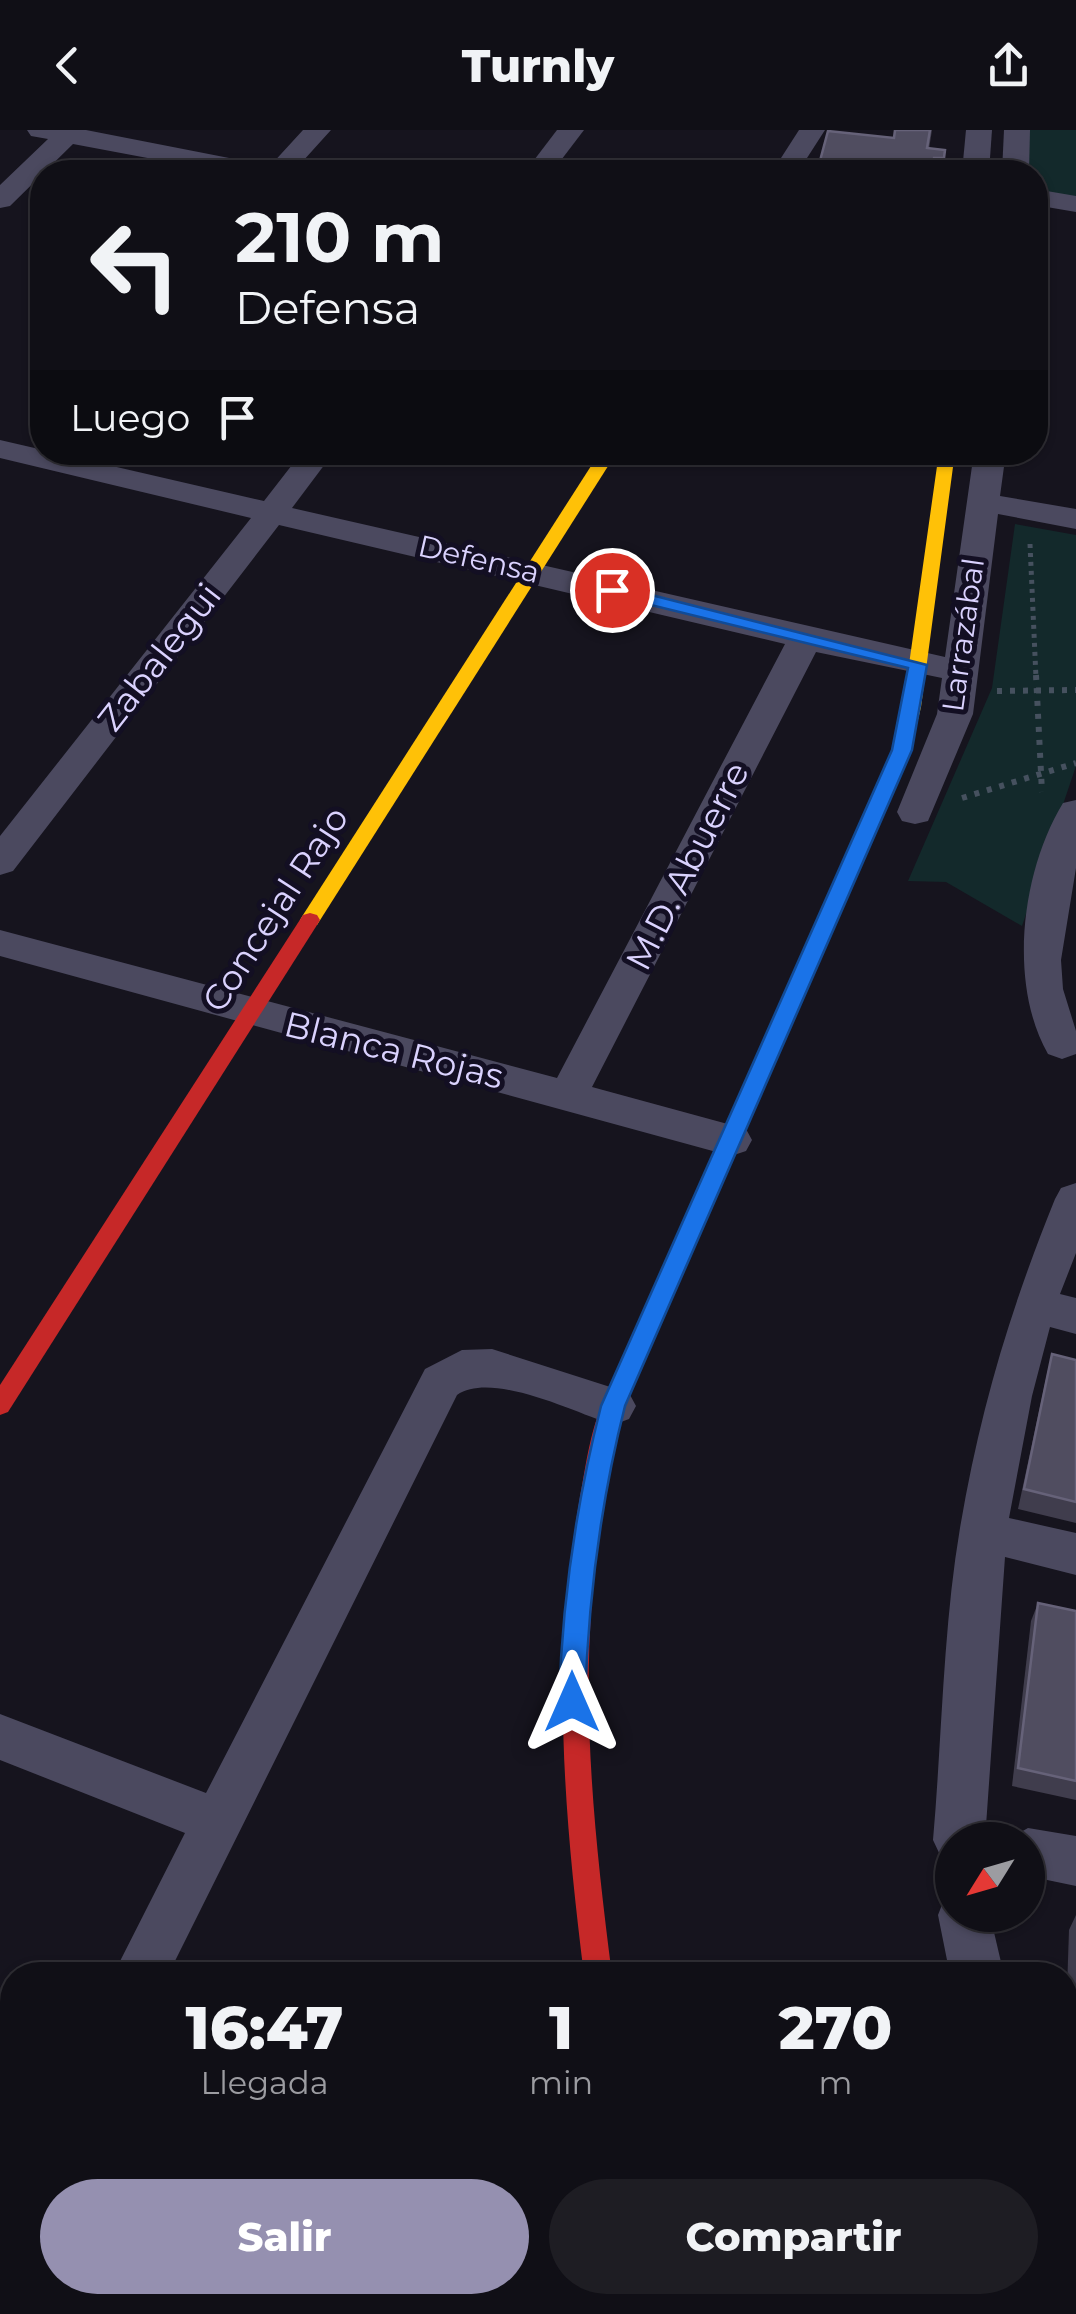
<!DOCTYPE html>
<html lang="es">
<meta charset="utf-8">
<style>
body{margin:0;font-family:Montserrat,sans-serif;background:#1e1d23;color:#f1f3f6;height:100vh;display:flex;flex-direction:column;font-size:38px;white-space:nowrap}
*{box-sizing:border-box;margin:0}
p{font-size:32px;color:#9c9ca1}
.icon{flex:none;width:55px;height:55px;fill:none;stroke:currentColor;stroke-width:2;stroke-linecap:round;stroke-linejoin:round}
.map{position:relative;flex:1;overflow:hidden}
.side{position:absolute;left:0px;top:1832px;width:1078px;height:352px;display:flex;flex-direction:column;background:#100f16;border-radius:40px 40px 0 0;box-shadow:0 2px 8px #0004,0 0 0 2px #302f35}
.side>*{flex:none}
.banner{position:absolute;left:30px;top:30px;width:1018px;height:305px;border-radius:40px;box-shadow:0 2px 8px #0004,0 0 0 2px #302f35;background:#100f16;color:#f1f3f6;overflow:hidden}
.needle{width:65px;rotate:233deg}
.controls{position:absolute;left:935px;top:1692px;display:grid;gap:20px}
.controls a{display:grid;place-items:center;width:110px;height:110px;border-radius:50%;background:#100f16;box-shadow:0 2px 8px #0004,0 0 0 2px #302f35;font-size:50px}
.pin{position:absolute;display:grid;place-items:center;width:85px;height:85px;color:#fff;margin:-42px;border:5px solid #fff;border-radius:50%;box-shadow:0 2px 10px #0007}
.me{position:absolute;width:110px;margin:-55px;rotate:0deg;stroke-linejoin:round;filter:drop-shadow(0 0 8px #0008)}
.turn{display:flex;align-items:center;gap:35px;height:210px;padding:0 40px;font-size:45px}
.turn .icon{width:130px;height:130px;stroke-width:2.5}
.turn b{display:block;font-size:70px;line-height:85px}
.then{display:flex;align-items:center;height:95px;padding:0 40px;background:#0003;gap:20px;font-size:38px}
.eta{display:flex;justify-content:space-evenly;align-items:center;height:170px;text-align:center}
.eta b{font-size:60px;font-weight:800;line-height:70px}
.button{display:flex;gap:20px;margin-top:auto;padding:20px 40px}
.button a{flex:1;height:115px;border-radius:60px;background:#9590b0;color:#fff;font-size:40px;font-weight:800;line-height:115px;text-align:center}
.button a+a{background:#1e1d23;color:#f1f3f6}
header{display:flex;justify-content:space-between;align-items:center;height:130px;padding:0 40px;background:#100f16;font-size:45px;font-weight:800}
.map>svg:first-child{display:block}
.green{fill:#13292b}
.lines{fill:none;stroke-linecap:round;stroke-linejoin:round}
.path-far1{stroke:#46515f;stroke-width:5;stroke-dasharray:4 5;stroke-linecap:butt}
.path{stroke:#46515f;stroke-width:6;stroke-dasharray:5 8;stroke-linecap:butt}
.street{fill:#4b495f;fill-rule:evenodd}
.fast{fill:#4caf50;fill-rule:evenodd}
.slow{fill:#ffc107;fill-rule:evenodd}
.jam{fill:#c62828;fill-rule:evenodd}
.wall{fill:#403d4d}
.building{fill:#504d60;stroke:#666279;stroke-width:2.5}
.route{fill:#1a73e8;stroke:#114b97;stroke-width:2.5}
.labels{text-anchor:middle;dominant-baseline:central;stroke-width:10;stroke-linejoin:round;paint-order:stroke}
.far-street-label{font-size:30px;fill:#dad2fe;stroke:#130f23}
.street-label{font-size:35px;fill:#dad2fe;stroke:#130f23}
</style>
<header><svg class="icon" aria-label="back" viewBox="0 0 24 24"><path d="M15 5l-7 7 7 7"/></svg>Turnly<svg class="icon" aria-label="share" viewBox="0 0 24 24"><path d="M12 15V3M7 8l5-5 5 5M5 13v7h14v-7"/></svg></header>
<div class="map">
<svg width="1076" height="2184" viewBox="0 0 1076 2184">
<rect width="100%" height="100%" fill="#16141e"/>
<g class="green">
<polygon points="1024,0 1076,0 1076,73 1035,65 1035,42 1021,42"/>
<polygon points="1015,394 1076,405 1076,636 1022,796 946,752 908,751 992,558"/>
</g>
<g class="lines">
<polyline class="path-far1" points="1030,414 1036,548"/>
<g class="path">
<polyline points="1036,545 1042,662"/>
<polyline points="997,561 1076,560"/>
<polyline points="962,668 1076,633"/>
</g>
<g class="street">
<polygon points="27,0 86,0 270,36 303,0 331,0 293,42 222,42 73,14 10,76 0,78 0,55 48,9 31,6"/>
<polygon points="557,0 584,0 552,42 525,42"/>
<polygon points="799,0 825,0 798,42 772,42"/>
<polygon points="966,0 992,0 989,42 962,42"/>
<polygon points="1004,0 1030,0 1029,42 1002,42"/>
<polygon points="1035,59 1076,66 1076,82 1035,75"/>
<polygon points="0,310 264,371 302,322 334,322 292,378 945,527 974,322 1006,322 1000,366 1076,379 1076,399 998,384 973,584 928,691 915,694 902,691 897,682 937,584 942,548 816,522 592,957 746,999 752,1010 746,1021 731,1026 0,826 0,800 557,948 785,514 279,395 13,741 0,745 0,706 251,388 0,328"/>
<path d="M 1076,670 L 1076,738 L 1061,830 L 1063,859 L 1076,901 L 1076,924 L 1062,929 L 1048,924 C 1008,854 1021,742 1063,673 Z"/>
<path d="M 1076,1053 L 1076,1123 L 1060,1164 L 1076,1168 L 1076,1204 L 1050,1197 L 1032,1266 L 1009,1388 L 1076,1403 L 1076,1445 L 1005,1427 L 985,1710 L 952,1710 L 952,1732 L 941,1727 L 933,1710 C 942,1608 943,1498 960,1398 C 980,1280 1010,1180 1055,1069 L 1061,1058 Z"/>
<path d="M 492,1219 L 629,1263 L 636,1276 L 629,1289 L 613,1295 C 574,1282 492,1241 457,1265 L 168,1845 L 113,1845 L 185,1703 L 0,1630 L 0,1584 L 206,1663 L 425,1239 L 462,1220 Z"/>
<polygon points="1028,1698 1076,1706 1076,1756 1028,1746 1028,1710 1007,1710"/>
<polygon points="952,1764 952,1785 990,1785 1004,1845 950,1845 938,1785 945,1767"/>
<polygon points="1065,2029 1076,2032 1076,2088 1065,2085"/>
<polygon points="12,2072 12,2150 0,2155 0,2077"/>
<polygon points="609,2172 667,2172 668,2184 610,2184"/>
</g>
<polygon class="fast" points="796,853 806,860 628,1269 624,1276 616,1279 608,1276 604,1269 786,860"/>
<g class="slow">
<polygon points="600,322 617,322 317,795 303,795 300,790 303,785"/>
<polygon points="939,322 955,322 921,577 911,619 806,860 796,867 786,860 893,619 903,577"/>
</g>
<g class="jam">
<polygon points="310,783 317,785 320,790 317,795 8,1282 0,1285 0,1255 303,785"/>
<path d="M 616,1259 L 624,1262 L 628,1269 C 614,1305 609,1343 603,1381 C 576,1537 592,1689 612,1845 L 584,1845 C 564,1683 551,1535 579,1373 C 586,1336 590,1296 608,1262 Z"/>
</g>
</g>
<g class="wall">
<polygon points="895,0 932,0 929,19 945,20 942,42 817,42 894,8"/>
<polygon points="1052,1224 1076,1230 1076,1393 1018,1379 1047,1244"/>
<polygon points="1038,1473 1076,1481 1076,1670 1012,1656 1031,1491"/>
<polygon points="1076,1785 1076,2000 1065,1998 1065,1920 1069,1800"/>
</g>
<g class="building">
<polygon points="895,0 930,0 927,18 945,20 944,28 934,28 931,42 817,42 828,1 894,8"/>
<polygon points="1052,1224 1076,1230 1076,1372 1024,1359"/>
<polygon points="1038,1473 1076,1481 1076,1651 1018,1638"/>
<polygon points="1076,1879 1076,1978 1073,1978"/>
</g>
<path class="route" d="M 612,455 L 927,535 L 912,620 L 625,1276 C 600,1374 588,1470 585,1572 L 581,1580 L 572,1584 L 563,1580 L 559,1572 C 562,1470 576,1374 601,1276 L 892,620 L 908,538 L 606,464 L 604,460 Z"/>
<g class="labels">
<g class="far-street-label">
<text transform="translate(479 429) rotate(13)">Defensa</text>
<text transform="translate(963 505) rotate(-82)">Larrazábal</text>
</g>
<g class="street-label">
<text transform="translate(159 527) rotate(-52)">Zabalegui</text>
<text transform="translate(687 736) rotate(-63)">M.D. Abuerre</text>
<text transform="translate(275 779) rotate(-57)">Concejal Rajo</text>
<text transform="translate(394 920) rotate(14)">Blanca Rojas</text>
</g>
</g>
</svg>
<div class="controls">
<a><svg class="needle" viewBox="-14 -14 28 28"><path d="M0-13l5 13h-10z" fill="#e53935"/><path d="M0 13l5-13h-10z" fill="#9c9ca1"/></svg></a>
</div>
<div class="pin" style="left:612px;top:460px;background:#d93025"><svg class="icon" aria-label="arrive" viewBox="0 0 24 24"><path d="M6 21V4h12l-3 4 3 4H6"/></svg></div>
<svg class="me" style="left:572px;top:1572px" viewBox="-20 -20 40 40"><path d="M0-17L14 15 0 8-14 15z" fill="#1a73e8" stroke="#fff" stroke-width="4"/></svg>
<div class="banner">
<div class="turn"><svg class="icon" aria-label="left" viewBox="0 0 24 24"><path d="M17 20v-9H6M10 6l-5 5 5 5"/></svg><div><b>210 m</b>Defensa</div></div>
<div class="then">Luego<svg class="icon" aria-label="arrive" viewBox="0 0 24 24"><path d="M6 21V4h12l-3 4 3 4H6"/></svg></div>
</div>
<section class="side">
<div class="eta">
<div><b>16:47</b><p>Llegada</p></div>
<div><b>1</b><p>min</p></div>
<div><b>270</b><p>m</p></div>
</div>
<div class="button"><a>Salir</a><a>Compartir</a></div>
</section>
</div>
